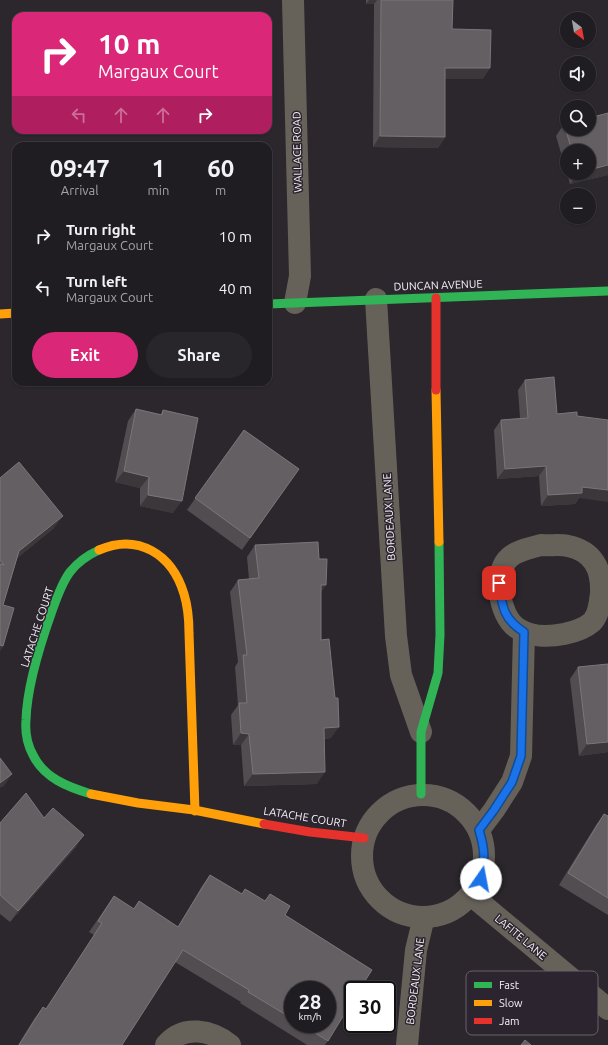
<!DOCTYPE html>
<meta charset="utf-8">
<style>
body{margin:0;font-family:Ubuntu,sans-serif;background:#28262a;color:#f1f3f6;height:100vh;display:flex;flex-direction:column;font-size:15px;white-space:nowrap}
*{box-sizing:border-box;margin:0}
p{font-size:13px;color:#a2a2a5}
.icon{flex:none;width:22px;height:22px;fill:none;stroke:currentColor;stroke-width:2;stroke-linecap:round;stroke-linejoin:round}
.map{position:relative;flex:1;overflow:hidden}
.drawer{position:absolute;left:12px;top:142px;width:260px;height:244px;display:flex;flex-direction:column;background:#201d22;border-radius:12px;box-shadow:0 1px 3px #0004,0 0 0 1px #3d3b40}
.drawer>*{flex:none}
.banner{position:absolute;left:12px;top:12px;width:260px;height:122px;border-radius:12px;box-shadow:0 1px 3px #0004,0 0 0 1px #3d3b40;background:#db2777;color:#fff;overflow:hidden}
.needle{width:26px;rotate:149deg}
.tools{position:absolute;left:560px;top:12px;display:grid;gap:8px}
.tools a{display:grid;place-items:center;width:36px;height:36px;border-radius:50%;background:#201d22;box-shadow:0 1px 3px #0004,0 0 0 1px #3d3b40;font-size:20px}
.speed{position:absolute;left:284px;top:981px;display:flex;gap:8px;font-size:20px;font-weight:700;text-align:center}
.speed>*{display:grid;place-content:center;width:52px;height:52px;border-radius:50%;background:#201d22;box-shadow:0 1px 3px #0004,0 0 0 1px #3d3b40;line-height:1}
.speed small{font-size:10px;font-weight:400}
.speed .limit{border:2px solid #111;border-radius:6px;background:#fff;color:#111}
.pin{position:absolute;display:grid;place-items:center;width:34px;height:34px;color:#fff;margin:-17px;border-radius:8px;box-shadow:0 2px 6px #0006}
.me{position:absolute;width:44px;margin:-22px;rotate:12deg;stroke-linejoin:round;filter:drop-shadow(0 0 3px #0008)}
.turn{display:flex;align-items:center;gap:14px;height:84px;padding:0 20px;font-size:18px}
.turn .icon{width:52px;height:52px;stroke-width:2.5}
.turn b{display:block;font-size:28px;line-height:34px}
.lanes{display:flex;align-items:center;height:38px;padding:0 20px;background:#0003;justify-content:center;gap:20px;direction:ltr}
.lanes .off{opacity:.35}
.eta{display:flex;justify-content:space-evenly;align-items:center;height:68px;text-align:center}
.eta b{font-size:24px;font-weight:600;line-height:28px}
.cta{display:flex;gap:8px;margin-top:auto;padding:8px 20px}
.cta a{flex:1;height:46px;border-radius:24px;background:#db2777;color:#fff;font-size:16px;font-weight:600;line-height:46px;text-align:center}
.cta a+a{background:#28262a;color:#f1f3f6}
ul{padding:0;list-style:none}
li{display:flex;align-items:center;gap:12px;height:52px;padding:0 20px}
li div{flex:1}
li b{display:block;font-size:15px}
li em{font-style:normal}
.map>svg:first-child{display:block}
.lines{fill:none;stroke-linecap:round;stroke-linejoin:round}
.street{stroke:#66625a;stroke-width:22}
.fast{stroke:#30b455;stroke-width:9}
.slow{stroke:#ff9f0a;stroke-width:9}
.jam{stroke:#e5322d;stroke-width:9}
.wall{fill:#514d51;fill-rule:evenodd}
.shaded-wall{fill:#3b373b}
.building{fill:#635f63;stroke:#7a767a}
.route-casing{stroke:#114b97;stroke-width:10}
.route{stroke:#1a73e8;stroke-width:7}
.labels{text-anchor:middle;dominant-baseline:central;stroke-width:3;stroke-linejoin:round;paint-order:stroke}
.street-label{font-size:11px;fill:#f6f2f8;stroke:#2c252f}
.key{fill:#2c252f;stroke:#69626b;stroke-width:1}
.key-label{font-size:11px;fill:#f6f2f8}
</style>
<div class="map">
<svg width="608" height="1045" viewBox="0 0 608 1045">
<rect width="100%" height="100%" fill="#2b272d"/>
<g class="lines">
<g class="street">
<polyline points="293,0 300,276 295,303"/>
<polyline points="376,299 396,636 401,675 421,732"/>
<path d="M 541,545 C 550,546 560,544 568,546 C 593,551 602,569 601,593 C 600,602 599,615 592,622 C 584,629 574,632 564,634 C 549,637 530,637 517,628 C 499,616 492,572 510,557 C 518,550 531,548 541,545 Z"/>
<circle cx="423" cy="856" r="61"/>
<polyline points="479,830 494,810 512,782 521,756 524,632"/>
<polyline points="471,895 608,1009"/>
<path d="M 166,1045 C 183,1024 212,1030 230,1045"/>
<polyline points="407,1045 416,950 424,917"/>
</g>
<g class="fast">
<polyline points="268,304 608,291"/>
<path d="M 91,794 C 68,787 44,778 33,755 C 27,744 25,732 26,720 C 27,686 40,645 51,614 C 56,600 61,584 70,572 C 77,563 88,555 99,550"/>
<polyline points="421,794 421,732 438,673 440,635 439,542"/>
</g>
<g class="slow">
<polyline points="0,314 16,313"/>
<polyline points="436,390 439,542"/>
<path d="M 99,550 C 138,533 172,554 184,594 C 188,607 189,620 189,633 L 195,811"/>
<polyline points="91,794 138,803 194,810 264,824"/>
</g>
<g class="jam">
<polyline points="436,298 436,390"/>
<polyline points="264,824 310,832 364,838"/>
</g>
</g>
<g class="wall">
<polygon points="366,0 453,0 452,29 483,79 445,79 445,137 438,148 373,147 374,4 366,4"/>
<path d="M 608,113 L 608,175 L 570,184 L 556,136 L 564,124 L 567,123 L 567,129 L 589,129 L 589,118 ZM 567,151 L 589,151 L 589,173 L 567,173 Z"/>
<polygon points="525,380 557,414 579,498 575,504 541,506 539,476 497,479 494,430 501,420 520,418 518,390"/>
<polygon points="136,409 160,415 163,410 173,513 140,506 140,488 115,482 128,421"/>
<polygon points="244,430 299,469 242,550 187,510"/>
<polygon points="0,478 54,528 17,558 3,605 3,646 0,651"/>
<polygon points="255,545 321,593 321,640 331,738 324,739 317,784 244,786 241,745 233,745 231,715 238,705 235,667 238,662 230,592 238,580 249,579 247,557"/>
<polygon points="608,664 608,752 579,756 570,679 578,667"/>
<polygon points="604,814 608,816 608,915 559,885 596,825"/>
<polygon points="44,818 76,847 10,922 0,914 0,823"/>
<path d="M 210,875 L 242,894 L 245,889 L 265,901 L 270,894 L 290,906 L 285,915 L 372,970 L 359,990 L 353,990 L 353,1000 L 325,1045 L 307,1045 L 240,1003 L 241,1002 L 175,962 L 122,1045 L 18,1045 L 34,1019 L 43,1007 L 46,1009 L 94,935 L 89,932 L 114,896 L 133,909 L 139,901 L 178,927 L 202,886 ZM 293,990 L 327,990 L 327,1024 L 293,1024 Z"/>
</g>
<g class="shaded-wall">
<polygon points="369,0 377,0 374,4 366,4"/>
<polygon points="445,68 490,68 483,79 438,79"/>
<polygon points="380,136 445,137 438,148 373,147"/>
<polygon points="608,165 608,175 570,184 578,173 589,173 589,170"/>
<polygon points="546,466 539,476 497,479 505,469"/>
<polygon points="124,471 149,477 140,488 115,482"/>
<polygon points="582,487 608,490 608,502 579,498 575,504 541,506 548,495"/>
<polygon points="148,495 182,501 173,513 140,506"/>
<polygon points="63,516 54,528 11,563 19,551"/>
<polygon points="321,585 326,585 318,597"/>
<polygon points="0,645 3,646 0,651"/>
<polygon points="339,727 331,738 316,739 324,728"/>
<polygon points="241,733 249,734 241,745 233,745"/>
<polygon points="608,742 608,752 579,756 587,744"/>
<polygon points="325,772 317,784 244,786 253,774"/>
<polygon points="12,774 4,786 0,788 0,783"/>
<polygon points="84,835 76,847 10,922 18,911"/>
</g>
<g class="building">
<polygon points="381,0 453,0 452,29 491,30 490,68 445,68 445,137 380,136"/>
<polygon points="608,113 608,165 589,170 589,151 572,151 564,124 567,123 567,129 589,129 589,118"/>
<polygon points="554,377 557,414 577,412 577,416 608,420 608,490 582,487 582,493 548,495 546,466 505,469 501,420 528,418 525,380"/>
<polygon points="136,409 162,415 163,410 198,418 182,501 148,495 149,477 124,471"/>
<polygon points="244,430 299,469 250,538 195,498"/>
<polygon points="19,462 63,516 19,551 3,605 14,608 3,646 0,645 0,564 4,565 0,560 0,478"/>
<polygon points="318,542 319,559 327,559 326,585 321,585 321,640 329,639 335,698 338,698 339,727 324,728 325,772 253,774 249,734 241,733 239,703 247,703 243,655 247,655 238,580 259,578 255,545"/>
<polygon points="608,664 608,742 587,744 578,667"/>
<polygon points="0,758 12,774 0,783"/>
<polygon points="26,793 44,818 53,808 84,835 18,911 0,895 0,823"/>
<polygon points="604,814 608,816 608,898 568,873"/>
<polygon points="210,875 242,894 245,889 265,901 270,894 290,906 285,915 372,970 359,990 353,990 353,1000 328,1041 301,1024 327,1024 327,990 293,990 293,1019 248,992 249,990 183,950 122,1045 19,1045 43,1007 46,1009 102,923 98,921 114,896 134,909 139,901 178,927"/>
<polygon points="525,1040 531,1045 521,1045"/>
</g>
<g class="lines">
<g class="route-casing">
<path id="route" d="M 481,879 C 485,858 485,850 479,830 L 494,810 L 512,782 L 521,756 L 524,632 C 503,619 502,606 499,583"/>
</g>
<use href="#route" class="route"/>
</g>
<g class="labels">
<g class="street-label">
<text transform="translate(297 152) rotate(-91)">WALLACE ROAD</text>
<text transform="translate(438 285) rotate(-2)">DUNCAN AVENUE</text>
<text transform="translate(389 517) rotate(-93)">BORDEAUX LANE</text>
<text transform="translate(37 627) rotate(-72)">LATACHE COURT</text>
<text transform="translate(305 817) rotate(9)">LATACHE COURT</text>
<text transform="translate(521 937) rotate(40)">LAFITE LANE</text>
<text transform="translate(415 981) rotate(-83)">BORDEAUX LANE</text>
</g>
</g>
<rect x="466" y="971" width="132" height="64" rx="6" class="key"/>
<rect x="474" y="982" width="18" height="6" fill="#30b455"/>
<rect x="474" y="1000" width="18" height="6" fill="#ff9f0a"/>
<rect x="474" y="1018" width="18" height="6" fill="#e5322d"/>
<g class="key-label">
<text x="499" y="989">Fast</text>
<text x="499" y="1007">Slow</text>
<text x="499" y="1025">Jam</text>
</g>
</svg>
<div class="tools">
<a><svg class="needle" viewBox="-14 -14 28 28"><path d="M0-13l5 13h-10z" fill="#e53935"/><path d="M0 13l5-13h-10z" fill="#a2a2a5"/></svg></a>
<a><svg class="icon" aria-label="sound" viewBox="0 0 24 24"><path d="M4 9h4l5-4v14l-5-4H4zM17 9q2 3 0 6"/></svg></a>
<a><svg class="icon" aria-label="search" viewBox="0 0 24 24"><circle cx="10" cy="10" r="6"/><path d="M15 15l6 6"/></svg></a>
<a>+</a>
<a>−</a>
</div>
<div class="speed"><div>28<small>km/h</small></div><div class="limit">30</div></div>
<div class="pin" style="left:499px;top:583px;background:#d93025"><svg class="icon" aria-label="arrive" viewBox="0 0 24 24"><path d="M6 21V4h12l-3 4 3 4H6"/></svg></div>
<svg class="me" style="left:481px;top:879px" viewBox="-20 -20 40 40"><circle r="19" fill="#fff"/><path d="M0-13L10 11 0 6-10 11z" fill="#1a73e8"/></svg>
<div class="banner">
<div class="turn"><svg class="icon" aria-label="right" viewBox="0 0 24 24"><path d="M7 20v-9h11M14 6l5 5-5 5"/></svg><div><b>10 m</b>Margaux Court</div></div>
<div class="lanes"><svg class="icon off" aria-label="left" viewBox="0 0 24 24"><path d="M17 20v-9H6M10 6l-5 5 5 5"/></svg><svg class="icon off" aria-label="ahead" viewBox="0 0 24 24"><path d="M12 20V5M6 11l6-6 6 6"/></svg><svg class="icon off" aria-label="ahead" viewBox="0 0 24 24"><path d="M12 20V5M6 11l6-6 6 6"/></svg><svg class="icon" aria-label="right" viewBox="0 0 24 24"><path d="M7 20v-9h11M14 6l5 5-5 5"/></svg></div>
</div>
<section class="drawer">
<div class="eta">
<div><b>09:47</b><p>Arrival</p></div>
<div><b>1</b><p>min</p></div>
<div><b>60</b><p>m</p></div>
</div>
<ul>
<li><svg class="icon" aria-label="right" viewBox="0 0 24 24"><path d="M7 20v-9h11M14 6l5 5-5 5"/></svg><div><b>Turn right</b><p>Margaux Court</p></div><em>10 m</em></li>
<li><svg class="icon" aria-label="left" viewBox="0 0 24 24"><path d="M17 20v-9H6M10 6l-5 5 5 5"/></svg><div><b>Turn left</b><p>Margaux Court</p></div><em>40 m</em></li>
</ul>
<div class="cta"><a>Exit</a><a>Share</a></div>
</section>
</div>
